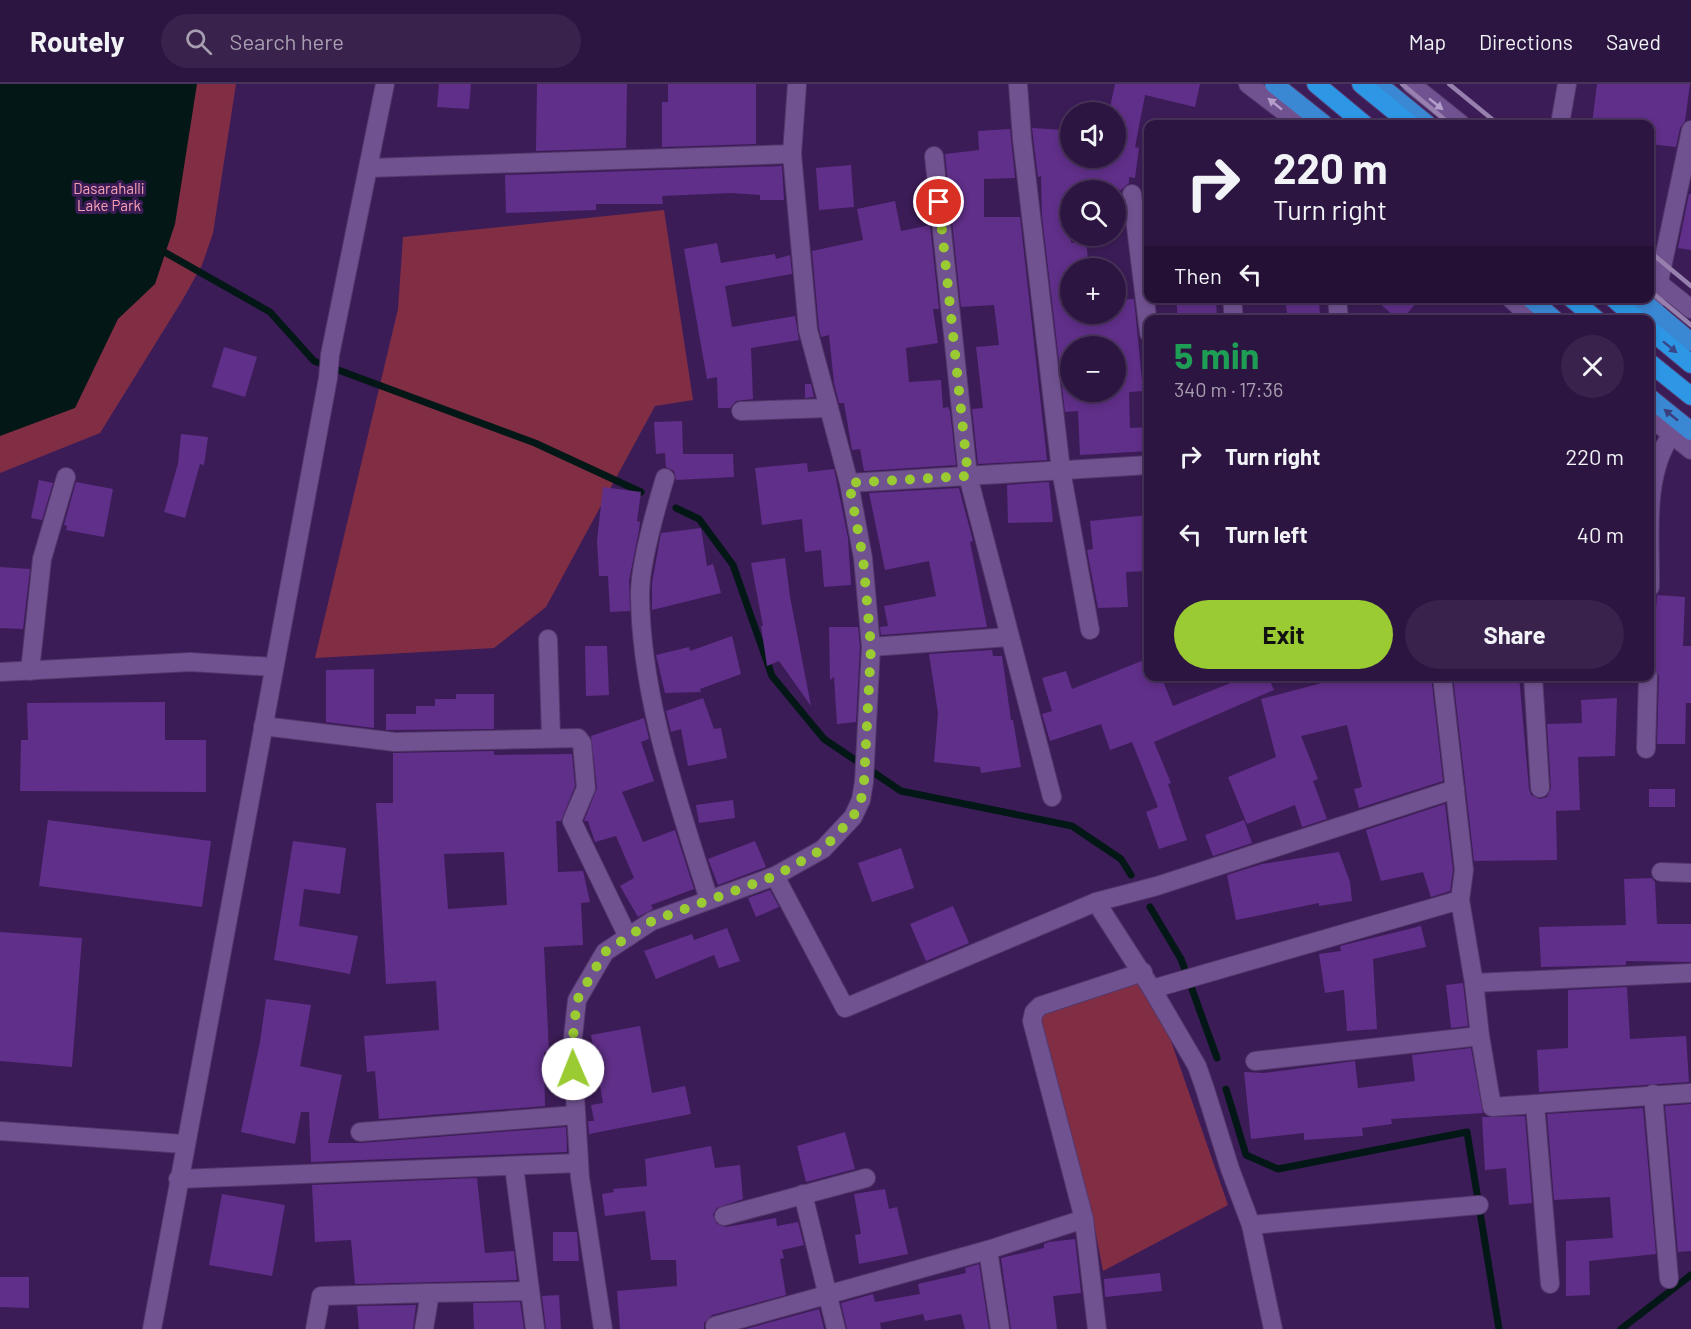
<!DOCTYPE html>
<meta charset="utf-8">
<style>
body{margin:0;font-family:Barlow,sans-serif;background:#39224c;color:#f1f3f6;height:100vh;display:flex;flex-direction:column;font-size:22px;white-space:nowrap}
*{box-sizing:border-box;margin:0}
p{font-size:20px;color:#a79fb1}
.icon{flex:none;width:33px;height:33px;fill:none;stroke:currentColor;stroke-width:2;stroke-linecap:round;stroke-linejoin:round}
.map{position:relative;flex:1;overflow:hidden}
.panel{position:absolute;left:1144px;top:231px;width:510px;height:366px;display:flex;flex-direction:column;background:#2d1541;border-radius:12px;box-shadow:0 3px 9px #0003,0 0 0 2px #48345a}
.panel>*{flex:none}
.banner{position:absolute;left:1144px;top:36px;width:510px;height:183px;border-radius:12px;box-shadow:0 3px 9px #0003,0 0 0 2px #48345a;background:#2d1541;color:#f1f3f6;overflow:hidden}
.tools{position:absolute;left:1060px;top:18px;display:grid;gap:12px}
.tools a{display:grid;place-items:center;width:66px;height:66px;border-radius:50%;background:#2d1541;box-shadow:0 3px 9px #0003,0 0 0 2px #48345a;font-size:30px}
.pin{position:absolute;display:grid;place-items:center;width:51px;height:51px;color:#fff;margin:-26px;border:3px solid #fff;border-radius:50%;box-shadow:0 2px 6px #0007}
.me{position:absolute;width:66px;margin:-33px;rotate:359deg;stroke-linejoin:round;filter:drop-shadow(0 0 4px #0008)}
.turn{display:flex;align-items:center;gap:21px;height:126px;padding:0 30px;font-size:27px}
.turn .icon{width:78px;height:78px;stroke-width:2.5}
.turn b{display:block;font-size:42px;line-height:51px}
.then{display:flex;align-items:center;height:57px;padding:0 30px;background:#0003;gap:12px;font-size:22px}
.round{display:grid;place-items:center;flex:none;width:63px;height:63px;border-radius:32px;background:#39224c}
.head{display:flex;align-items:center;justify-content:space-between;height:102px;padding:0 30px}
h1{font-size:36px;font-weight:700;line-height:45px;color:#1e9e55}
.action{display:flex;gap:12px;margin-top:auto;padding:12px 30px}
.action a{flex:1;height:69px;border-radius:36px;background:#9bcb33;color:#111;font-size:24px;font-weight:700;line-height:69px;text-align:center}
.action a+a{background:#39224c;color:#f1f3f6}
ul{padding:0;list-style:none}
li{display:flex;align-items:center;gap:18px;height:78px;padding:0 30px}
li div{flex:1}
li b{display:block;font-size:22px}
li em{font-style:normal}
header{display:flex;align-items:center;gap:36px;box-sizing:border-box;height:84px;padding:0 30px;background:#2d1541;border-bottom:2px solid #48345a}
header strong{font-size:28px}
nav{display:flex;gap:33px;margin-inline-start:auto;font-size:21px}
.search{width:420px;height:54px;background:#39224c;display:flex;align-items:center;gap:15px;box-sizing:border-box;padding:0 21px;border-radius:33px;color:#a79fb1;font-size:22px}
.map>svg:first-child{display:block}
.green{fill:#812e45}
.water{fill:#031816}
.lines{fill:none;stroke-linecap:round;stroke-linejoin:round}
.stream{stroke:#031816;stroke-width:7}
.building{fill:#602f89;fill-rule:evenodd}
.minor-casing{stroke:#54376b;stroke-width:20}
.tertiary-casing{stroke:#54376b;stroke-width:20}
.trunk-casing{stroke:#54376b;stroke-width:20}
.motorway-casing{stroke:#54376b;stroke-width:20}
.minor{stroke:#715291;stroke-width:18}
.tertiary{stroke:#715291;stroke-width:18}
.trunk{stroke:#3a88d4;stroke-width:18}
.motorway{stroke:#2d96e5;stroke-width:18}
.rail{stroke:#9780ae;stroke-width:4.5}
.oneway{fill:#b49ecc}
.oneway2{fill:#374789}
.oneway3{fill:#3b3c7c}
.route{stroke:#9bcb33;stroke-width:10;stroke-dasharray:0 18}
.labels{text-anchor:middle;dominant-baseline:central;stroke-width:6;stroke-linejoin:round;paint-order:stroke}
.park-label{font-size:15px;fill:#f8a1b3;stroke:#3c1c57}
</style>
<header>
<strong>Routely</strong>
<div class="search"><svg class="icon" aria-label="search" viewBox="0 0 24 24"><circle cx="10" cy="10" r="6"/><path d="M15 15l6 6"/></svg>Search here</div>
<nav><a>Map</a><a>Directions</a><a>Saved</a></nav>
</header>
<div class="map">
<svg width="1691" height="1245" viewBox="0 0 1691 1245">
<rect width="100%" height="100%" fill="#3c1c57"/>
<g class="green">
<polygon points="0,0 236,0 213,149 202,181 183,215 100,349 0,389"/>
<polygon points="664,126 693,316 655,322 546,523 494,564 315,574 398,225 403,153"/>
<polygon points="1145,882 1228,1121 1103,1187 1092,1130 1033,917"/>
</g>
<polygon class="water" points="0,0 197,0 175,140 155,200 118,235 75,324 0,352"/>
<g class="lines">
<g class="stream">
<polyline points="159,165 270,228 314,277 535,359 641,408"/>
<polyline points="676,424 699,435 733,481 772,592 824,655 901,707 1072,742 1121,775 1131,791"/>
<polyline points="1150,823 1181,875 1217,974"/>
<polyline points="1226,1005 1246,1071 1278,1085 1467,1048 1499,1245"/>
<polyline points="1621,1245 1691,1191"/>
</g>
</g>
<g class="building">
<polygon points="439,0 471,0 469,25 437,23"/>
<polygon points="537,0 627,0 626,64 536,67"/>
<polygon points="668,0 756,0 756,60 662,63 662,18 668,18"/>
<path d="M 1115,0 L 1200,0 L 1195,23 L 1145,11 L 1135,63 L 1139,64 L 1135,94 L 1129,93 L 1129,99 L 1121,106 L 1071,106 L 1071,159 L 1086,157 L 1089,184 L 1071,184 L 1071,230 L 1116,230 L 1116,216 L 1134,215 L 1143,307 L 1129,308 L 1130,344 L 1149,343 L 1149,367 L 1080,371 L 1078,327 L 1065,328 L 1042,132 L 1041,92 L 1038,93 L 1032,44 L 1064,46 L 1071,56 L 1071,74 L 1116,74 L 1116,28 L 1109,28 ZM 1071,262 L 1116,262 L 1116,308 L 1071,308 Z"/>
<polygon points="1597,0 1690,0 1685,37 1680,44 1676,63 1650,60 1650,40 1592,40"/>
<polygon points="1010,45 1015,94 984,95 984,133 1020,133 1047,376 978,380 972,325 983,324 976,263 999,261 994,221 961,223 945,70 979,66 978,47"/>
<polygon points="851,81 854,123 819,126 816,84"/>
<polygon points="782,82 784,116 760,116 760,111 731,109 662,112 663,120 596,120 596,126 506,129 505,91"/>
<polygon points="1689,110 1691,110 1691,166 1678,164"/>
<polygon points="895,117 901,147 930,141 939,225 933,225 938,259 906,264 909,298 941,296 943,324 948,323 950,327 956,381 864,387 860,365 852,366 844,319 839,319 834,299 829,251 821,253 819,244 812,167 863,156 857,125"/>
<polygon points="717,159 721,179 775,170 776,175 790,171 792,190 725,202 732,243 795,232 799,256 751,264 753,315 736,317 730,324 718,324 717,293 707,295 684,165"/>
<polygon points="1176,214 1216,214 1217,236 1178,236"/>
<polygon points="1285,214 1319,214 1320,236 1288,236"/>
<polygon points="1374,214 1420,214 1402,236 1398,236"/>
<polygon points="224,263 257,273 245,313 212,303"/>
<polygon points="805,300 811,300 814,313 805,314"/>
<polygon points="682,337 683,370 733,370 734,393 676,396 674,387 666,383 665,369 656,370 654,338"/>
<polygon points="181,350 208,353 204,381 200,380 185,434 164,428 178,380"/>
<polygon points="807,379 808,388 834,385 848,454 851,501 824,503 821,466 805,468 802,435 762,441 755,384"/>
<polygon points="39,396 53,399 42,436 31,434"/>
<polygon points="76,398 113,405 104,453 66,446 67,442 64,441"/>
<polygon points="1049,398 1053,438 1008,439 1007,401"/>
<polygon points="603,403 641,408 637,437 640,438 639,446 629,497 630,527 610,528 608,492 599,492 597,457"/>
<polygon points="959,404 973,457 970,458 987,543 881,551 880,543 888,542 884,522 936,512 929,477 885,486 869,409"/>
<polygon points="1149,431 1149,487 1126,488 1128,523 1098,524 1087,466 1093,465 1090,437"/>
<polygon points="701,444 707,482 713,480 721,509 652,526 652,499 661,449"/>
<polygon points="785,474 790,513 811,622 779,577 767,582 761,542 763,542 751,479"/>
<polygon points="0,483 30,485 23,545 0,544"/>
<polygon points="1657,511 1685,513 1683,562 1691,562 1691,619 1686,619 1685,660 1657,660 1659,592 1652,582"/>
<polygon points="829,543 858,543 860,563 856,638 837,640 834,593 830,596"/>
<polygon points="732,552 741,590 700,605 701,608 665,609 656,571 689,563 690,567"/>
<polygon points="585,562 607,562 609,611 586,612"/>
<polygon points="992,566 993,572 1002,572 1011,636 1013,636 1021,683 981,689 980,683 934,678 938,629 929,570"/>
<polygon points="1149,574 1149,592 1161,592 1173,622 1248,592 1268,592 1274,606 1154,658 1171,699 1168,700 1187,756 1159,765 1146,728 1158,723 1132,658 1110,666 1101,640 1050,657 1042,630 1052,627 1042,594 1066,587 1072,605"/>
<polygon points="374,585 374,644 326,638 326,586"/>
<polygon points="1332,592 1431,592 1443,697 1359,724 1354,705 1362,703 1347,641 1301,652 1318,695 1313,697 1327,735 1302,743 1295,721 1247,740 1228,693 1276,673 1261,615 1333,596"/>
<polygon points="1453,592 1519,592 1529,705 1531,711 1540,715 1547,713 1551,704 1547,640 1582,639 1581,616 1617,614 1615,672 1578,673 1580,726 1556,727 1557,776 1474,777"/>
<polygon points="456,610 494,610 494,645 386,646 386,630 416,630 416,622 435,622 435,615 456,615"/>
<polygon points="703,614 714,645 721,644 727,674 688,682 681,645 671,648 666,627"/>
<polygon points="165,618 165,656 206,656 206,708 20,707 21,656 28,656 27,619"/>
<polygon points="644,634 649,655 641,658 654,697 622,708 643,758 675,746 694,805 651,821 653,825 638,833 620,802 634,794 616,752 595,758 588,737 584,737 597,704 591,652"/>
<path d="M 494,667 L 494,671 L 572,670 L 575,702 L 561,737 L 556,737 L 558,788 L 583,787 L 590,818 L 581,819 L 583,861 L 544,863 L 549,968 L 544,968 L 545,1022 L 379,1035 L 375,987 L 367,988 L 364,952 L 439,946 L 436,897 L 386,900 L 376,719 L 393,719 L 393,669 ZM 504,768 L 507,821 L 448,825 L 444,770 Z"/>
<rect x="1649" y="705" width="26" height="18"/>
<polygon points="733,716 735,734 699,739 696,721"/>
<polygon points="1445,720 1453,786 1450,807 1431,813 1423,788 1381,797 1366,746"/>
<polygon points="48,736 211,757 202,823 39,802"/>
<polygon points="1244,736 1252,759 1213,772 1205,751"/>
<polygon points="293,757 346,764 340,810 304,805 299,842 358,852 350,890 274,876"/>
<polygon points="755,757 766,783 718,801 708,775"/>
<polygon points="901,764 914,804 872,818 858,779"/>
<polygon points="1339,768 1350,798 1352,817 1319,822 1319,819 1236,836 1227,791 1262,780"/>
<polygon points="1652,794 1655,798 1657,840 1691,840 1691,878 1626,877 1626,881 1541,883 1539,843 1626,841 1624,795"/>
<polygon points="770,806 779,823 756,833 748,814"/>
<polygon points="953,822 969,859 926,877 910,840"/>
<polygon points="1421,842 1426,863 1373,875 1377,945 1347,947 1344,906 1325,909 1319,870 1341,867 1340,862"/>
<polygon points="727,844 740,877 719,884 714,871 656,895 644,867 692,850 694,856"/>
<polygon points="0,848 82,854 72,983 0,977"/>
<polygon points="1463,899 1468,942 1451,944 1446,901"/>
<polygon points="1627,903 1630,955 1686,952 1689,998 1539,1008 1537,966 1568,964 1568,906"/>
<polygon points="266,915 311,921 300,982 342,991 328,1059 361,1059 566,1043 567,1068 311,1078 309,1028 301,1028 295,1060 241,1048 260,958"/>
<polygon points="640,942 652,1009 685,1002 691,1030 589,1050 588,1037 594,1037 591,1021 603,1019 591,951"/>
<polygon points="1471,964 1483,1029 1391,1035 1392,1040 1362,1044 1363,1052 1304,1056 1304,1049 1251,1055 1244,988 1264,989 1355,977 1358,1004 1415,997 1412,971"/>
<polygon points="1691,1020 1691,1167 1678,1168 1665,1022"/>
<polygon points="1643,1024 1656,1170 1589,1177 1590,1211 1566,1212 1566,1157 1613,1154 1610,1113 1554,1116 1547,1030"/>
<polygon points="1525,1032 1532,1119 1509,1121 1506,1084 1485,1086 1482,1033"/>
<polygon points="845,1048 855,1085 806,1098 797,1062"/>
<polygon points="711,1062 715,1084 740,1081 743,1115 717,1124 713,1130 717,1140 726,1143 776,1134 777,1142 798,1138 804,1161 782,1166 784,1174 780,1175 786,1211 712,1231 704,1239 704,1245 620,1245 617,1207 677,1202 676,1176 651,1176 645,1127 605,1132 602,1110 614,1108 613,1105 647,1102 645,1075"/>
<polygon points="477,1094 485,1169 514,1167 517,1196 355,1200 351,1156 315,1158 312,1101"/>
<polygon points="885,1105 889,1125 897,1123 908,1170 859,1180 855,1151 861,1150 854,1110"/>
<polygon points="222,1110 285,1121 272,1192 209,1181"/>
<polygon points="553,1148 577,1148 579,1177 553,1177"/>
<polygon points="1075,1155 1081,1209 1053,1212 1057,1245 1011,1245 1001,1174 1044,1164 1044,1160 1049,1158"/>
<polygon points="979,1180 989,1245 965,1245 961,1230 925,1237 923,1230 880,1239 881,1245 847,1245 841,1219 873,1210 875,1218 920,1210 918,1200 966,1189 965,1184"/>
<polygon points="1160,1189 1162,1207 1105,1213 1104,1195"/>
<polygon points="0,1193 29,1193 29,1224 0,1223"/>
<polygon points="559,1211 561,1245 546,1245 542,1212"/>
<polygon points="520,1218 524,1245 474,1245 473,1219"/>
<polygon points="416,1221 413,1245 359,1245 357,1222"/>
<polygon points="819,1225 824,1245 746,1245"/>
</g>
<g class="lines">
<g class="minor-casing">
<g id="minor">
<polyline points="1018,0 1022,55 1061,386 1090,546"/>
<polyline points="1560,40 1567,0"/>
<polyline points="934,72 968,392 1052,713"/>
<polyline points="368,84 792,70"/>
<polyline points="1132,110 1149,249"/>
<polyline points="1232,214 1234,236"/>
<polyline points="1337,214 1339,236"/>
<polyline points="1653,226 1691,46"/>
<polyline points="741,327 829,324"/>
<path d="M 665,394 C 656,424 640,480 640,510 C 641,616 678,716 709,816"/>
<polyline points="849,399 1149,381"/>
<path d="M 1650,503 C 1651,455 1642,392 1672,350"/>
<polyline points="548,555 551,653"/>
<polyline points="871,563 1009,553"/>
<polyline points="30,587 42,475 66,393"/>
<polyline points="0,588 190,578 274,583"/>
<polyline points="1442,592 1464,786 1460,816 1474,899 1691,889"/>
<polyline points="1533,592 1540,704"/>
<polyline points="263,642 395,658 578,654 582,659 586,704 572,737 628,853"/>
<polyline points="1646,665 1648,592"/>
<polyline points="1661,788 1691,789"/>
<polyline points="775,792 845,924 1096,818 1157,802 1455,705"/>
<polyline points="1096,818 1152,905 1460,816"/>
<polyline points="1474,899 1480,952"/>
<polyline points="1152,905 1197,982 1205,1005 1230,1085 1251,1141 1273,1245"/>
<polyline points="1255,977 1480,952 1492,1023 1691,1009"/>
<polyline points="1653,1010 1669,1195"/>
<polyline points="1535,1020 1550,1200"/>
<polyline points="0,1047 184,1060"/>
<polyline points="360,1048 576,1031"/>
<polyline points="514,1082 535,1245"/>
<polyline points="178,1095 579,1079"/>
<polyline points="803,1110 836,1245"/>
<polyline points="724,1132 866,1094"/>
<polyline points="1084,1135 1032,937 1034,928 1040,922 1143,888"/>
<polyline points="1251,1141 1479,1121"/>
<polyline points="988,1166 1000,1245"/>
<polyline points="715,1242 988,1166 1084,1135 1097,1245"/>
<polyline points="315,1245 321,1212 430,1209"/>
<polyline points="424,1245 430,1209 530,1207"/>
<polyline points="603,1245 580,1094 572,962 577,916 605,868 652,837 775,792 823,765 853,733 861,716 864,698 871,563 863,474 849,399 808,246 792,70 797,0"/>
</g>
</g>
<g class="tertiary-casing">
<g id="tertiary">
<polyline points="1248,0 1300,40"/>
<polyline points="1411,0 1461,40"/>
<polyline points="1650,192 1691,225"/>
<polyline points="1510,214 1534,236"/>
<polyline points="1650,333 1691,366"/>
<polyline points="152,1245 328,294 330,271 385,0"/>
</g>
</g>
<g class="trunk-casing">
<g id="trunk">
<polyline points="1274,0 1324,40"/>
<polyline points="1378,0 1427,40"/>
<polyline points="1530,214 1555,236"/>
<polyline points="1639,214 1691,258"/>
<polyline points="1650,314 1691,347"/>
</g>
</g>
<g class="motorway-casing">
<g id="motorway">
<polyline points="1316,0 1364,40"/>
<polyline points="1361,0 1410,40"/>
<polyline points="1571,214 1597,236"/>
<polyline points="1613,214 1638,236"/>
<polyline points="1650,246 1691,280"/>
<polyline points="1650,279 1691,312"/>
</g>
</g>
<use href="#minor" class="minor"/>
<use href="#tertiary" class="tertiary"/>
<use href="#trunk" class="trunk"/>
<use href="#motorway" class="motorway"/>
<g class="rail">
<polyline points="1402,0 1450,40"/>
<polyline points="1449,0 1498,40"/>
<polyline points="1650,168 1691,202"/>
<polyline points="1650,207 1691,241"/>
</g>
</g>
<defs><path id="oneway-solid" d="M-6-.8H1V-3.2L6.5 0L1 3.2V.8H-6Z" transform="scale(1.5)"/></defs>
<g class="oneway">
<use href="#oneway-solid" transform="translate(1275 20) rotate(-141)"/>
<use href="#oneway-solid" transform="translate(1436 20) rotate(39)"/>
</g>
<use class="oneway2" href="#oneway-solid" transform="translate(1670 263) rotate(39)"/>
<use class="oneway3" href="#oneway-solid" transform="translate(1671 331) rotate(-141)"/>
<g class="lines">
<polyline class="route" points="573,985 572,962 577,916 605,868 652,837 775,792 823,765 853,733 861,716 864,698 871,563 863,474 849,399 968,392 939,118"/>
</g>
<g class="labels">
<g class="park-label">
<text x="109" y="104">Dasarahalli<tspan x="109" dy="17">Lake Park</tspan></text>
</g>
</g>
</svg>
<div class="tools">
<a><svg class="icon" aria-label="sound" viewBox="0 0 24 24"><path d="M4 9h4l5-4v14l-5-4H4zM17 9q2 3 0 6"/></svg></a>
<a><svg class="icon" aria-label="search" viewBox="0 0 24 24"><circle cx="10" cy="10" r="6"/><path d="M15 15l6 6"/></svg></a>
<a>+</a>
<a>−</a>
</div>
<div class="pin" style="left:939px;top:118px;background:#d93025"><svg class="icon" aria-label="arrive" viewBox="0 0 24 24"><path d="M6 21V4h12l-3 4 3 4H6"/></svg></div>
<svg class="me" style="left:573px;top:985px" viewBox="-20 -20 40 40"><circle r="19" fill="#fff"/><path d="M0-13L10 11 0 6-10 11z" fill="#9bcb33"/></svg>
<div class="banner">
<div class="turn"><svg class="icon" aria-label="right" viewBox="0 0 24 24"><path d="M7 20v-9h11M14 6l5 5-5 5"/></svg><div><b>220 m</b>Turn right</div></div>
<div class="then">Then<svg class="icon" aria-label="left" viewBox="0 0 24 24"><path d="M17 20v-9H6M10 6l-5 5 5 5"/></svg></div>
</div>
<section class="panel">
<div class="head"><div><h1>5 min</h1><p>340 m · 17:36</p></div><a class="round"><svg class="icon" aria-label="close" viewBox="0 0 24 24"><path d="M6 6l12 12M18 6L6 18"/></svg></a></div>
<ul>
<li><svg class="icon" aria-label="right" viewBox="0 0 24 24"><path d="M7 20v-9h11M14 6l5 5-5 5"/></svg><div><b>Turn right</b></div><em>220 m</em></li>
<li><svg class="icon" aria-label="left" viewBox="0 0 24 24"><path d="M17 20v-9H6M10 6l-5 5 5 5"/></svg><div><b>Turn left</b></div><em>40 m</em></li>
</ul>
<div class="action"><a>Exit</a><a>Share</a></div>
</section>
</div>
